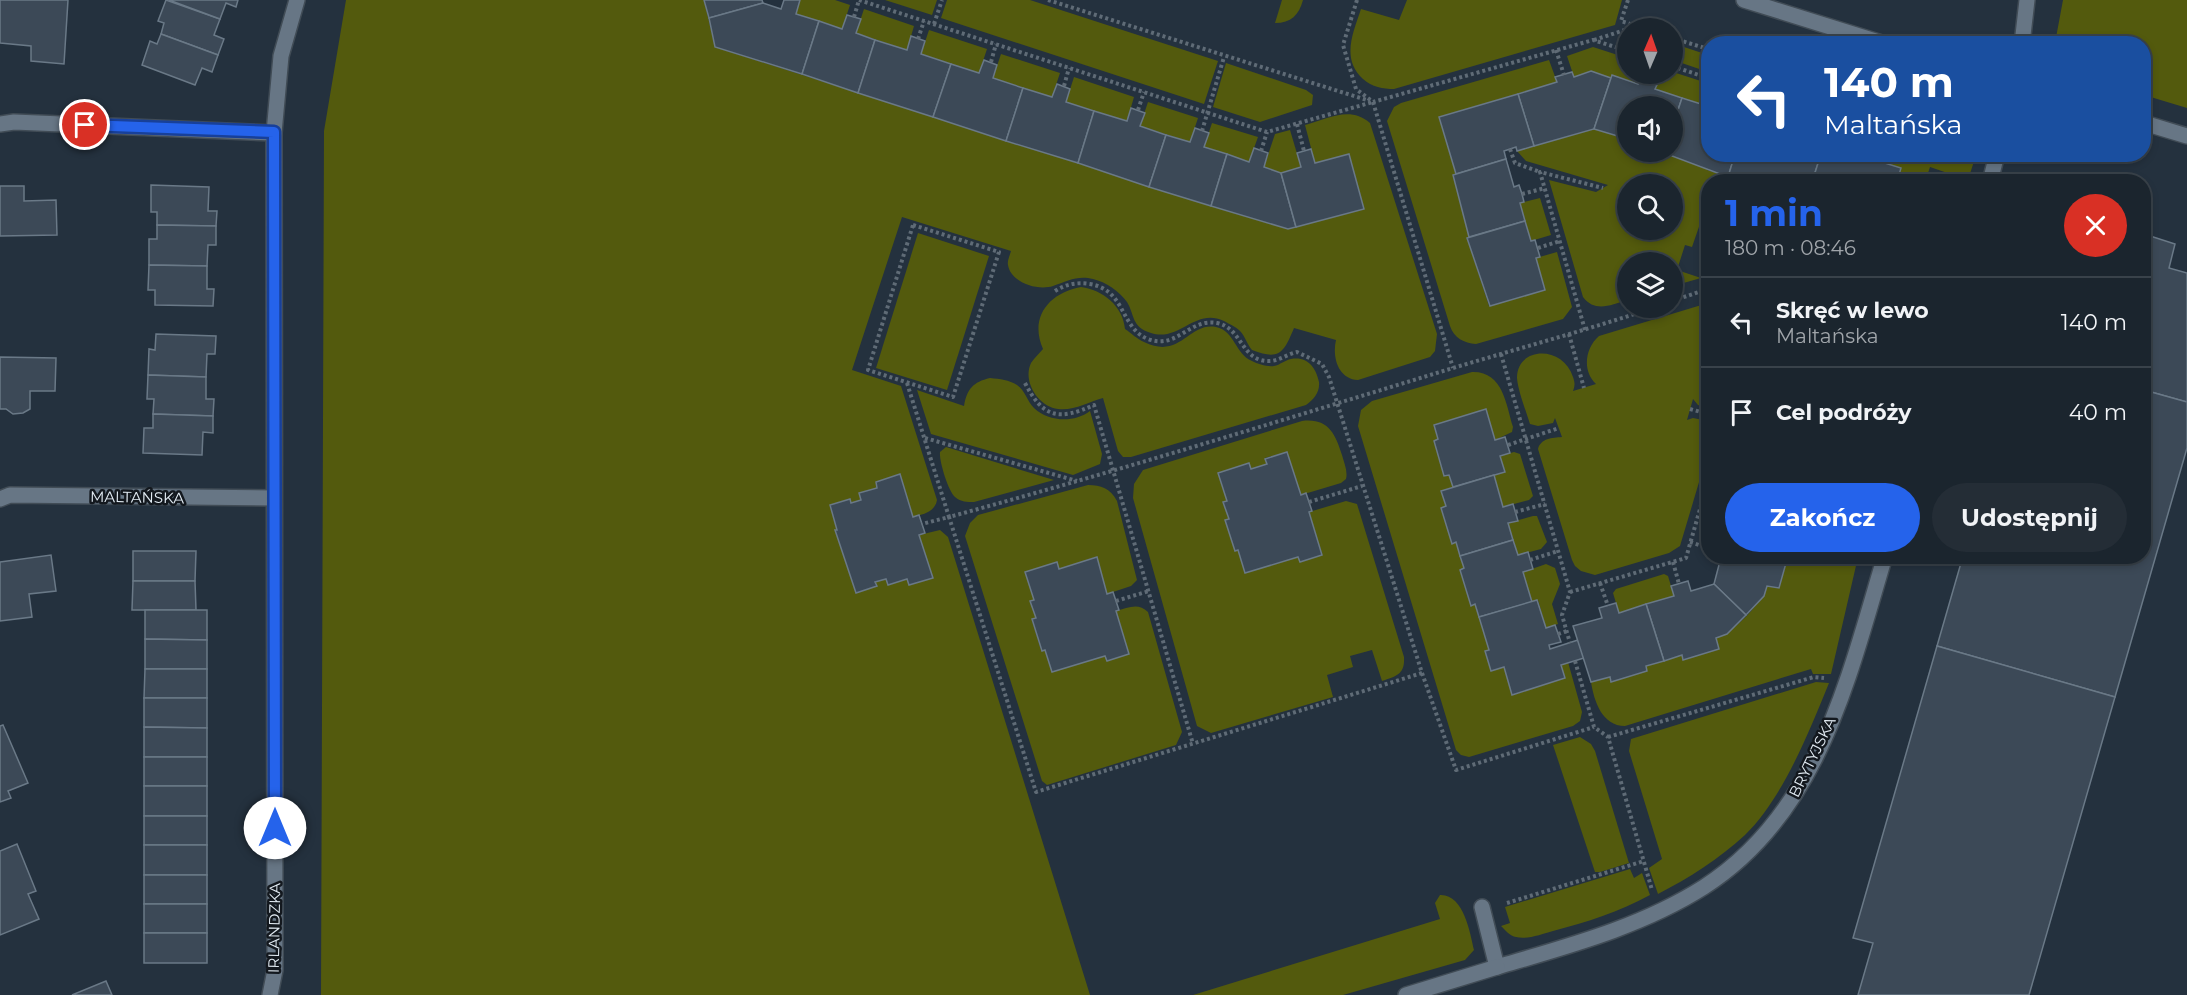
<!DOCTYPE html>
<html lang="pl">
<meta charset="utf-8">
<style>
body{margin:0;font-family:Montserrat,sans-serif;background:#242d36;color:#f1f3f6;height:100vh;display:flex;flex-direction:column;font-size:22px;white-space:nowrap}
*{box-sizing:border-box;margin:0}
p{font-size:20px;color:#a0a5aa}
.icon{flex:none;width:33px;height:33px;fill:none;stroke:currentColor;stroke-width:2;stroke-linecap:round;stroke-linejoin:round}
.map{position:relative;flex:1;overflow:hidden}
.side{position:absolute;left:1701px;top:174px;width:450px;height:390px;display:flex;flex-direction:column;background:#1b252e;border-radius:24px;box-shadow:0 3px 9px #0003,0 0 0 2px #39424a}
.side>*{flex:none}
.guide{position:absolute;left:1701px;top:36px;width:450px;height:126px;border-radius:24px;box-shadow:0 3px 9px #0003,0 0 0 2px #39424a;background:#1a4fa0;color:#fff;overflow:hidden}
.needle{width:39px;rotate:2deg}
.fabs{position:absolute;left:1617px;top:18px;display:grid;gap:12px}
.fabs a{display:grid;place-items:center;width:66px;height:66px;border-radius:50%;background:#1b252e;box-shadow:0 3px 9px #0003,0 0 0 2px #39424a;font-size:30px}
.pin{position:absolute;display:grid;place-items:center;width:51px;height:51px;color:#fff;margin:-26px;border:3px solid #fff;border-radius:50%;box-shadow:0 2px 6px #0007}
.me{position:absolute;width:66px;margin:-33px;rotate:0deg;stroke-linejoin:round;filter:drop-shadow(0 0 4px #0008)}
.turn{display:flex;align-items:center;gap:21px;height:126px;padding:0 24px;font-size:27px}
.turn .icon{width:78px;height:78px;stroke-width:2.5}
.turn b{display:block;font-size:42px;line-height:51px}
.round{display:grid;place-items:center;flex:none;width:63px;height:63px;border-radius:32px;background:#242d36}
.headline{display:flex;align-items:center;justify-content:space-between;height:102px;padding:0 24px}
h1{font-size:36px;font-weight:700;line-height:45px;color:#2563eb}
.cta{display:flex;gap:12px;margin-top:auto;padding:12px 24px}
.cta a{flex:1;height:69px;border-radius:36px;background:#2563eb;color:#fff;font-size:24px;font-weight:700;line-height:69px;text-align:center}
.cta a+a{background:#242d36;color:#f1f3f6}
ul{padding:0;list-style:none}
li{display:flex;align-items:center;gap:18px;height:90px;padding:0 24px;border-top:2px solid #39424a}
li div{flex:1}
li b{display:block;font-size:22px}
li em{font-style:normal}
.map>svg:first-child{display:block}
.green{fill:#535a0d;fill-rule:evenodd}
.building{fill:#3c4957;stroke:#6a7987;stroke-width:1.5}
.lines{fill:none;stroke-linecap:round;stroke-linejoin:round}
.minor-casing{stroke:#414c56;stroke-width:18}
.path{stroke:#5f6b76;stroke-width:4;stroke-dasharray:3 3;stroke-linecap:butt}
.minor{stroke:#677685;stroke-width:15}
.route-casing{stroke:#184099;stroke-width:15}
.route{stroke:#2563eb;stroke-width:10}
.labels{text-anchor:middle;dominant-baseline:central;stroke-width:5;stroke-linejoin:round;paint-order:stroke}
.street-label{font-size:15px;fill:#e4edf5;stroke:#13181e}
</style>
<div class="map">
<svg width="2187" height="995" viewBox="0 0 2187 995">
<rect width="100%" height="100%" fill="#24313e"/>
<g class="green">
<path d="M 346,0 L 704,0 L 715,47 L 1211,206 L 1288,229 L 1363,209 L 1349,154 L 1315,163 L 1305,125 C 1327,119 1350,105 1370,123 L 1437,334 L 1435,351 L 1430,357 L 1358,380 C 1338,379 1332,357 1336,340 L 1294,328 C 1284,352 1280,361 1252,350 C 1247,344 1245,336 1240,331 C 1235,326 1229,324 1224,321 C 1195,307 1180,342 1151,333 C 1131,327 1135,315 1127,302 C 1119,291 1106,282 1093,279 C 1078,275 1067,281 1053,286 C 1038,291 1011,283 1008,265 C 1007,261 1010,255 1011,251 L 902,217 L 852,370 L 901,386 L 937,500 C 935,512 924,514 913,517 L 899,474 L 876,482 L 877,488 L 859,493 L 861,500 L 851,503 L 849,499 L 830,505 L 837,530 L 836,531 L 857,593 L 876,586 L 875,582 L 886,579 L 889,585 L 907,579 L 909,585 L 932,578 L 919,535 L 940,530 L 948,537 L 1090,995 L 321,995 L 324,131 Z"/>
<polygon points="800,0 835,0 850,5 842,29 796,14"/>
<polygon points="885,0 937,0 932,15"/>
<polygon points="947,0 1030,0 1218,61 1204,104 941,18"/>
<path d="M 1282,0 L 1303,0 C 1299,15 1291,23 1275,23 Z"/>
<path d="M 1407,0 L 1622,0 L 1615,25 L 1394,89 C 1383,89 1372,87 1363,79 C 1341,59 1353,33 1361,9 L 1399,20 Z"/>
<polygon points="2063,0 2187,0 2187,108 2144,95 2144,44 2055,43"/>
<polygon points="864,9 914,26 907,50 856,33"/>
<polygon points="929,30 987,49 979,73 921,54"/>
<polygon points="1672,43 1708,55 1708,72 1673,60"/>
<polygon points="1593,47 1627,58 1628,74 1642,74 1638,84 1612,75 1611,78 1591,71 1574,77 1567,56"/>
<polygon points="1001,54 1060,73 1052,97 993,78"/>
<path d="M 1549,60 L 1557,82 L 1439,117 L 1456,174 L 1453,175 L 1469,237 L 1467,238 L 1489,306 L 1545,290 L 1536,258 L 1557,252 L 1572,307 L 1563,319 L 1476,344 C 1464,343 1454,338 1450,326 L 1387,121 L 1394,107 L 1401,103 Z"/>
<polygon points="1226,63 1306,90 1313,95 1312,105 1260,122 1213,107"/>
<polygon points="1673,72 1707,83 1701,104 1655,89 1660,74"/>
<polygon points="1074,77 1134,97 1127,121 1066,102"/>
<polygon points="1148,102 1198,118 1190,142 1140,126"/>
<polygon points="1212,123 1258,137 1249,162 1204,147"/>
<path d="M 1594,129 L 1621,137 L 1621,140 L 1627,142 L 1628,152 L 1672,152 L 1708,168 L 1707,170 L 1742,181 L 1708,182 L 1708,223 L 1701,221 L 1692,247 L 1685,245 L 1677,270 L 1701,278 L 1673,286 L 1672,262 L 1628,262 L 1627,300 C 1611,305 1595,313 1583,297 L 1549,180 L 1596,192 L 1608,185 L 1526,161 L 1517,151 ZM 1628,184 L 1672,184 L 1672,230 L 1628,230 Z"/>
<polygon points="1290,130 1301,167 1281,173 1264,167 1275,134"/>
<polygon points="1863,154 1976,155 1968,180 1930,167 1925,182 1897,181 1862,156"/>
<polygon points="1540,198 1551,235 1531,241 1520,203"/>
<polygon points="918,233 989,256 947,390 876,368"/>
<path d="M 1081,287 C 1103,290 1123,306 1125,329 C 1131,333 1137,339 1144,342 C 1181,360 1188,322 1216,327 C 1235,331 1235,354 1252,361 C 1258,364 1267,367 1274,366 C 1280,365 1285,360 1291,359 C 1307,356 1316,367 1319,382 C 1320,392 1314,399 1306,405 L 1131,457 L 1123,457 L 1118,451 L 1103,398 C 1088,402 1074,411 1058,409 C 1039,407 1022,382 1031,363 C 1034,358 1039,354 1043,349 C 1029,317 1049,293 1081,287 Z"/>
<path d="M 1708,303 L 1708,409 L 1698,405 L 1693,399 L 1687,420 L 1693,418 L 1708,421 L 1708,452 L 1680,546 L 1669,553 L 1595,575 L 1581,571 L 1575,566 L 1572,560 L 1538,449 C 1541,438 1552,438 1562,437 L 1555,418 L 1553,423 L 1538,426 L 1530,424 C 1526,411 1518,391 1517,378 C 1517,346 1563,345 1573,377 C 1575,383 1575,385 1573,391 L 1596,384 C 1582,371 1585,348 1599,336 Z"/>
<path d="M 1472,372 C 1503,371 1506,404 1513,427 L 1512,432 L 1495,440 L 1486,409 L 1434,425 L 1438,439 L 1434,441 L 1444,476 L 1449,475 L 1453,487 L 1442,491 L 1446,506 L 1441,508 L 1452,544 L 1456,542 L 1464,568 L 1460,570 L 1471,606 L 1475,604 L 1489,650 L 1485,652 L 1491,670 L 1504,667 L 1513,695 L 1565,678 L 1561,665 L 1568,662 L 1582,712 L 1580,721 L 1573,726 L 1469,757 L 1461,755 L 1456,750 L 1358,426 L 1361,410 L 1372,401 Z"/>
<path d="M 990,378 C 1000,379 1009,380 1017,385 C 1025,390 1027,401 1034,408 C 1049,422 1074,423 1090,411 L 1102,454 L 1100,464 L 1073,475 L 931,434 L 917,390 L 964,406 C 967,389 973,382 990,378 Z"/>
<path d="M 1302,421 C 1328,418 1335,433 1342,455 C 1344,463 1348,471 1346,479 L 1341,483 L 1301,495 L 1287,452 L 1265,458 L 1267,464 L 1251,469 L 1249,464 L 1218,473 L 1227,501 L 1223,502 L 1229,519 L 1226,520 L 1238,550 L 1298,557 L 1300,562 L 1322,554 L 1309,512 L 1346,501 L 1357,504 L 1404,657 C 1405,674 1397,676 1382,681 L 1372,650 L 1350,656 L 1353,667 L 1327,675 L 1333,697 L 1211,733 L 1197,726 L 1133,498 L 1134,484 L 1143,470 Z"/>
<path d="M 946,447 L 1054,480 L 974,502 C 967,502 961,502 955,497 C 948,491 939,461 940,452 Z"/>
<polygon points="1514,452 1520,454 1533,496 1529,500 1503,507 1494,475 1505,472 1500,456"/>
<path d="M 1088,485 C 1101,485 1110,488 1117,501 L 1137,580 L 1131,586 L 1107,594 L 1096,557 L 1059,569 L 1056,563 L 1026,572 L 1034,600 L 1031,601 L 1036,618 L 1032,620 L 1041,650 L 1105,656 L 1107,661 L 1129,654 L 1116,611 C 1128,608 1138,602 1148,612 L 1182,732 L 1176,745 L 1047,785 L 1042,781 L 965,536 L 970,523 L 978,515 Z"/>
<polygon points="1533,516 1537,516 1547,542 1541,549 1518,555 1508,523"/>
<path d="M 1788,557 L 1858,557 L 1831,674 L 1813,674 L 1811,669 L 1625,726 C 1602,726 1594,701 1591,682 L 1610,677 L 1611,681 L 1647,671 L 1646,666 L 1682,655 L 1683,660 L 1719,649 L 1716,638 C 1734,632 1762,603 1767,586 L 1779,588 Z"/>
<polygon points="1546,564 1555,568 1560,584 1552,604 1558,624 1546,628 1538,600 1532,602 1523,572"/>
<polygon points="1664,574 1668,576 1674,596 1619,613 1613,593 1616,589"/>
<path d="M 1816,682 L 1829,683 C 1809,732 1783,798 1745,835 C 1719,859 1689,878 1658,894 L 1649,868 L 1662,859 L 1629,751 L 1631,739 Z"/>
<polygon points="1580,737 1591,744 1595,751 1629,863 1600,872 1595,872 1553,745"/>
<path d="M 1630,869 L 1634,878 L 1642,873 L 1650,895 C 1619,912 1587,922 1553,931 C 1542,934 1527,940 1516,937 C 1510,936 1505,930 1501,926 L 1510,923 L 1505,907 Z"/>
<path d="M 1440,895 C 1464,894 1470,933 1474,950 L 1465,960 L 1343,995 L 1193,995 L 1440,919 L 1435,903 Z"/>
</g>
<g class="building">
<polygon points="0,0 68,0 64,64 31,61 31,46 0,43"/>
<polygon points="166,0 220,19 214,35 224,39 218,55 161,34 164,23 158,21"/>
<polygon points="169,0 238,0 236,7 226,3 220,19"/>
<polygon points="704,0 762,0 763,3 709,18"/>
<polygon points="784,0 800,0 796,14 819,21 802,74 715,47 709,18 763,3 781,9"/>
<polygon points="847,15 861,19 856,33 875,40 858,93 802,74 819,21 842,29"/>
<polygon points="161,34 218,55 212,72 202,68 195,85 142,65 150,41 157,44"/>
<polygon points="911,36 925,41 921,54 951,64 933,117 858,93 875,40 907,50"/>
<polygon points="984,60 997,65 993,78 1023,88 1006,141 933,117 951,64 979,73"/>
<polygon points="1591,71 1611,78 1594,129 1534,146 1518,94 1557,82 1555,77 1572,72 1574,77"/>
<polygon points="1612,75 1638,84 1639,79 1657,85 1655,89 1682,98 1672,128 1672,106 1628,106 1628,142 1620,140 1621,137 1594,129"/>
<polygon points="1057,84 1070,89 1066,102 1094,111 1078,163 1006,141 1023,88 1052,97"/>
<polygon points="1518,94 1534,146 1517,151 1516,147 1504,151 1506,159 1456,174 1439,117"/>
<polygon points="1682,98 1701,104 1702,100 1708,102 1708,154 1735,154 1728,177 1672,156 1672,128"/>
<polygon points="1131,108 1145,113 1140,126 1166,135 1149,187 1078,163 1094,111 1127,121"/>
<polygon points="1195,128 1209,133 1204,147 1227,154 1211,206 1149,187 1166,135 1190,142"/>
<polygon points="1254,148 1268,153 1264,167 1281,173 1296,227 1288,229 1211,206 1227,154 1249,162"/>
<polygon points="1311,149 1315,163 1349,154 1364,209 1296,227 1281,173 1301,167 1297,153"/>
<polygon points="1735,154 1821,154 1812,182 1743,182 1728,177"/>
<polygon points="1821,154 1863,154 1862,156 1901,168 1897,182 1812,182"/>
<polygon points="1506,159 1514,187 1519,185 1522,194 1524,202 1520,203 1525,221 1469,237 1453,175"/>
<polygon points="151,185 209,187 208,211 217,211 216,226 157,225 157,212 151,212"/>
<polygon points="0,186 24,186 24,201 56,200 57,235 0,236"/>
<polygon points="1525,221 1531,241 1535,240 1540,257 1536,258 1545,290 1490,306 1467,238"/>
<polygon points="157,225 216,226 216,245 208,245 207,266 149,265 149,239 157,239"/>
<polygon points="2144,234 2175,244 2169,268 2187,273 2187,402 2144,390"/>
<polygon points="149,265 207,266 207,289 214,289 213,306 155,305 155,290 148,290"/>
<polygon points="156,334 216,336 215,354 207,354 206,377 148,375 149,349 155,350"/>
<polygon points="0,357 56,358 55,391 30,391 30,409 23,413 13,414 6,409 0,409"/>
<polygon points="148,375 206,377 206,399 214,399 213,416 153,414 154,399 147,399"/>
<polygon points="2144,390 2187,402 2187,448 2115,697 1937,646 1963,556 2144,556"/>
<polygon points="1486,409 1495,440 1505,437 1510,453 1500,456 1505,472 1453,487 1449,475 1444,476 1434,441 1438,439 1434,425"/>
<polygon points="153,414 213,416 213,433 203,432 202,455 143,453 144,428 153,428"/>
<polygon points="1287,452 1301,495 1306,493 1312,511 1309,512 1322,555 1300,562 1298,557 1245,573 1238,550 1235,551 1225,520 1229,519 1223,502 1227,501 1218,473 1249,463 1251,469 1267,464 1265,459"/>
<polygon points="900,474 913,517 919,515 925,533 919,535 933,578 909,585 907,579 888,585 886,579 875,582 877,586 856,593 835,530 837,530 830,505 850,499 851,503 861,500 859,493 877,488 876,482"/>
<polygon points="1494,475 1503,507 1513,504 1518,521 1508,523 1513,540 1460,556 1456,542 1452,544 1441,508 1446,506 1441,491"/>
<polygon points="1513,540 1518,555 1528,552 1533,569 1523,572 1532,602 1479,617 1475,604 1471,606 1460,570 1464,568 1460,556"/>
<polygon points="133,551 196,551 195,581 133,581"/>
<polygon points="51,555 56,591 29,594 32,617 0,621 0,562"/>
<polygon points="1711,556 1788,556 1779,588 1767,586 1764,596 1746,615 1714,584 1720,561"/>
<polygon points="1097,557 1107,594 1113,592 1119,610 1116,611 1129,654 1107,661 1105,656 1052,672 1045,650 1042,651 1032,619 1036,618 1030,601 1034,600 1025,572 1057,562 1059,569"/>
<polygon points="133,581 195,581 196,610 132,610"/>
<polygon points="1688,581 1691,591 1714,584 1746,615 1727,634 1716,638 1719,649 1683,660 1682,655 1664,661 1646,604 1674,596 1671,586"/>
<polygon points="1537,600 1546,628 1555,625 1561,642 1549,645 1550,649 1578,640 1584,658 1561,665 1565,678 1512,695 1504,667 1491,671 1485,651 1489,650 1479,617"/>
<polygon points="1616,603 1619,613 1646,604 1664,661 1646,666 1647,671 1611,682 1610,677 1591,682 1573,626 1602,618 1599,608"/>
<polygon points="145,610 207,610 207,640 145,639"/>
<polygon points="145,639 207,640 207,669 145,669"/>
<polygon points="1937,646 2115,697 2029,995 1858,995 1873,943 1853,938"/>
<polygon points="145,669 207,669 207,698 144,698"/>
<polygon points="144,698 207,698 207,728 144,727"/>
<polygon points="3,725 28,783 8,791 11,798 0,802 0,726"/>
<polygon points="144,727 207,728 207,757 144,757"/>
<rect x="144" y="757" width="63" height="29"/>
<rect x="144" y="786" width="63" height="30"/>
<rect x="144" y="816" width="63" height="29"/>
<polygon points="17,844 36,891 28,894 39,919 0,935 0,851"/>
<rect x="144" y="845" width="63" height="30"/>
<rect x="144" y="875" width="63" height="29"/>
<rect x="144" y="904" width="63" height="29"/>
<rect x="144" y="933" width="63" height="30"/>
<polygon points="106,981 112,995 72,995"/>
</g>
<g class="lines">
<g class="minor-casing">
<g id="minor">
<polyline points="1744,0 1885,44"/>
<polyline points="2022,44 2027,0"/>
<polyline points="2144,123 2187,136"/>
<polyline points="0,124 14,122 274,133"/>
<polyline points="1990,182 1997,154"/>
<polyline points="0,499 10,495 274,498"/>
<path d="M 1482,907 L 1497,967 C 1568,946 1641,927 1704,887 C 1819,813 1848,679 1885,556"/>
<polyline points="270,995 275,970 274,133 281,56 297,0"/>
<polyline points="1406,995 1497,967"/>
</g>
</g>
<g class="path">
<polyline points="859,0 1267,132 1373,102"/>
<polyline points="1048,0 1370,101"/>
<polyline points="1357,0 1343,45 1356,89 1373,102 1593,40 1628,51"/>
<polyline points="1628,0 1621,21 1643,28"/>
<polyline points="854,17 859,0"/>
<polyline points="934,24 942,0"/>
<polyline points="1672,38 1708,49"/>
<polyline points="918,39 924,21"/>
<polyline points="1594,40 1628,29"/>
<polyline points="1556,50 1564,75"/>
<polyline points="991,62 996,44"/>
<polyline points="1672,66 1708,78"/>
<polyline points="1648,82 1651,74"/>
<polyline points="1064,86 1069,68"/>
<polyline points="1373,102 1453,368"/>
<polyline points="1138,110 1144,92"/>
<polyline points="1297,124 1304,151"/>
<polyline points="1202,131 1224,57"/>
<polyline points="1510,149 1515,163 1540,172"/>
<polyline points="1261,151 1267,132"/>
<polyline points="1929,182 1931,173 1959,182"/>
<polyline points="1522,194 1545,188"/>
<polygon points="913,225 999,252 953,397 868,370"/>
<polyline points="1538,248 1560,241"/>
<path d="M 1055,291 C 1066,284 1077,282 1090,284 C 1126,290 1120,328 1148,339 C 1177,350 1189,318 1217,323 C 1243,328 1241,363 1271,361 C 1280,360 1288,354 1297,352 L 1322,364 L 1329,377 L 1422,673 L 1456,770 L 1594,727"/>
<polyline points="1672,301 1708,289"/>
<polyline points="1585,330 1540,172 1603,188"/>
<polyline points="1569,334 1584,388"/>
<polyline points="1501,354 1570,592 1562,615 1570,643"/>
<polyline points="907,383 949,517 922,524"/>
<path d="M 1025,383 C 1043,418 1059,421 1094,405 L 1193,744"/>
<polyline points="1690,409 1708,414"/>
<polyline points="925,438 1077,481"/>
<polyline points="1508,445 1559,428"/>
<polyline points="1309,502 1362,486"/>
<polyline points="1515,512 1545,504"/>
<polyline points="1690,542 1708,548"/>
<polyline points="1530,560 1558,551"/>
<polyline points="1673,562 1679,584"/>
<polyline points="1600,583 1608,606"/>
<polyline points="1570,592 1686,558 1708,481"/>
<polyline points="1116,601 1149,591"/>
<polyline points="1558,634 1567,631"/>
<polyline points="1575,661 1594,727 1608,737 1652,890"/>
<path d="M 1422,673 L 1036,792 L 949,517 C 1118,471 1286,419 1453,368 C 1520,348 1587,330 1653,308"/>
<polyline points="1608,737 1814,677 1824,678"/>
<polyline points="1507,903 1644,861"/>
</g>
<use href="#minor" class="minor"/>
</g>
<g class="lines">
<g class="route-casing">
<polyline id="route" points="85,125 274,132 275,828"/>
</g>
<use href="#route" class="route"/>
</g>
<g class="labels">
<g class="street-label">
<text transform="translate(137 497) rotate(1)">MALTAŃSKA</text>
<text transform="translate(1812 757) rotate(-64)">BRYTYJSKA</text>
<text transform="translate(274 928) rotate(-89)">IRLANDZKA</text>
</g>
</g>
</svg>
<div class="fabs">
<a><svg class="needle" viewBox="-14 -14 28 28"><path d="M0-13l5 13h-10z" fill="#e53935"/><path d="M0 13l5-13h-10z" fill="#a0a5aa"/></svg></a>
<a><svg class="icon" aria-label="sound" viewBox="0 0 24 24"><path d="M4 9h4l5-4v14l-5-4H4zM17 9q2 3 0 6"/></svg></a>
<a><svg class="icon" aria-label="search" viewBox="0 0 24 24"><circle cx="10" cy="10" r="6"/><path d="M15 15l6 6"/></svg></a>
<a><svg class="icon" aria-label="layers" viewBox="0 0 24 24"><path d="M12 4l9 5-9 5-9-5zM3 14l9 5 9-5"/></svg></a>
</div>
<div class="pin" style="left:85px;top:125px;background:#d93025"><svg class="icon" aria-label="arrive" viewBox="0 0 24 24"><path d="M6 21V4h12l-3 4 3 4H6"/></svg></div>
<svg class="me" style="left:275px;top:828px" viewBox="-20 -20 40 40"><circle r="19" fill="#fff"/><path d="M0-13L10 11 0 6-10 11z" fill="#2563eb"/></svg>
<div class="guide">
<div class="turn"><svg class="icon" aria-label="left" viewBox="0 0 24 24"><path d="M17 20v-9H6M10 6l-5 5 5 5"/></svg><div><b>140 m</b>Maltańska</div></div>
</div>
<section class="side">
<div class="headline"><div><h1>1 min</h1><p>180 m · 08:46</p></div><a class="round" style="background:#d93025;color:#fff"><svg class="icon" aria-label="close" viewBox="0 0 24 24"><path d="M6 6l12 12M18 6L6 18"/></svg></a></div>
<ul>
<li><svg class="icon" aria-label="left" viewBox="0 0 24 24"><path d="M17 20v-9H6M10 6l-5 5 5 5"/></svg><div><b>Skręć w lewo</b><p>Maltańska</p></div><em>140 m</em></li>
<li><svg class="icon" aria-label="arrive" viewBox="0 0 24 24"><path d="M6 21V4h12l-3 4 3 4H6"/></svg><div><b>Cel podróży</b></div><em>40 m</em></li>
</ul>
<div class="cta"><a>Zakończ</a><a>Udostępnij</a></div>
</section>
</div>
